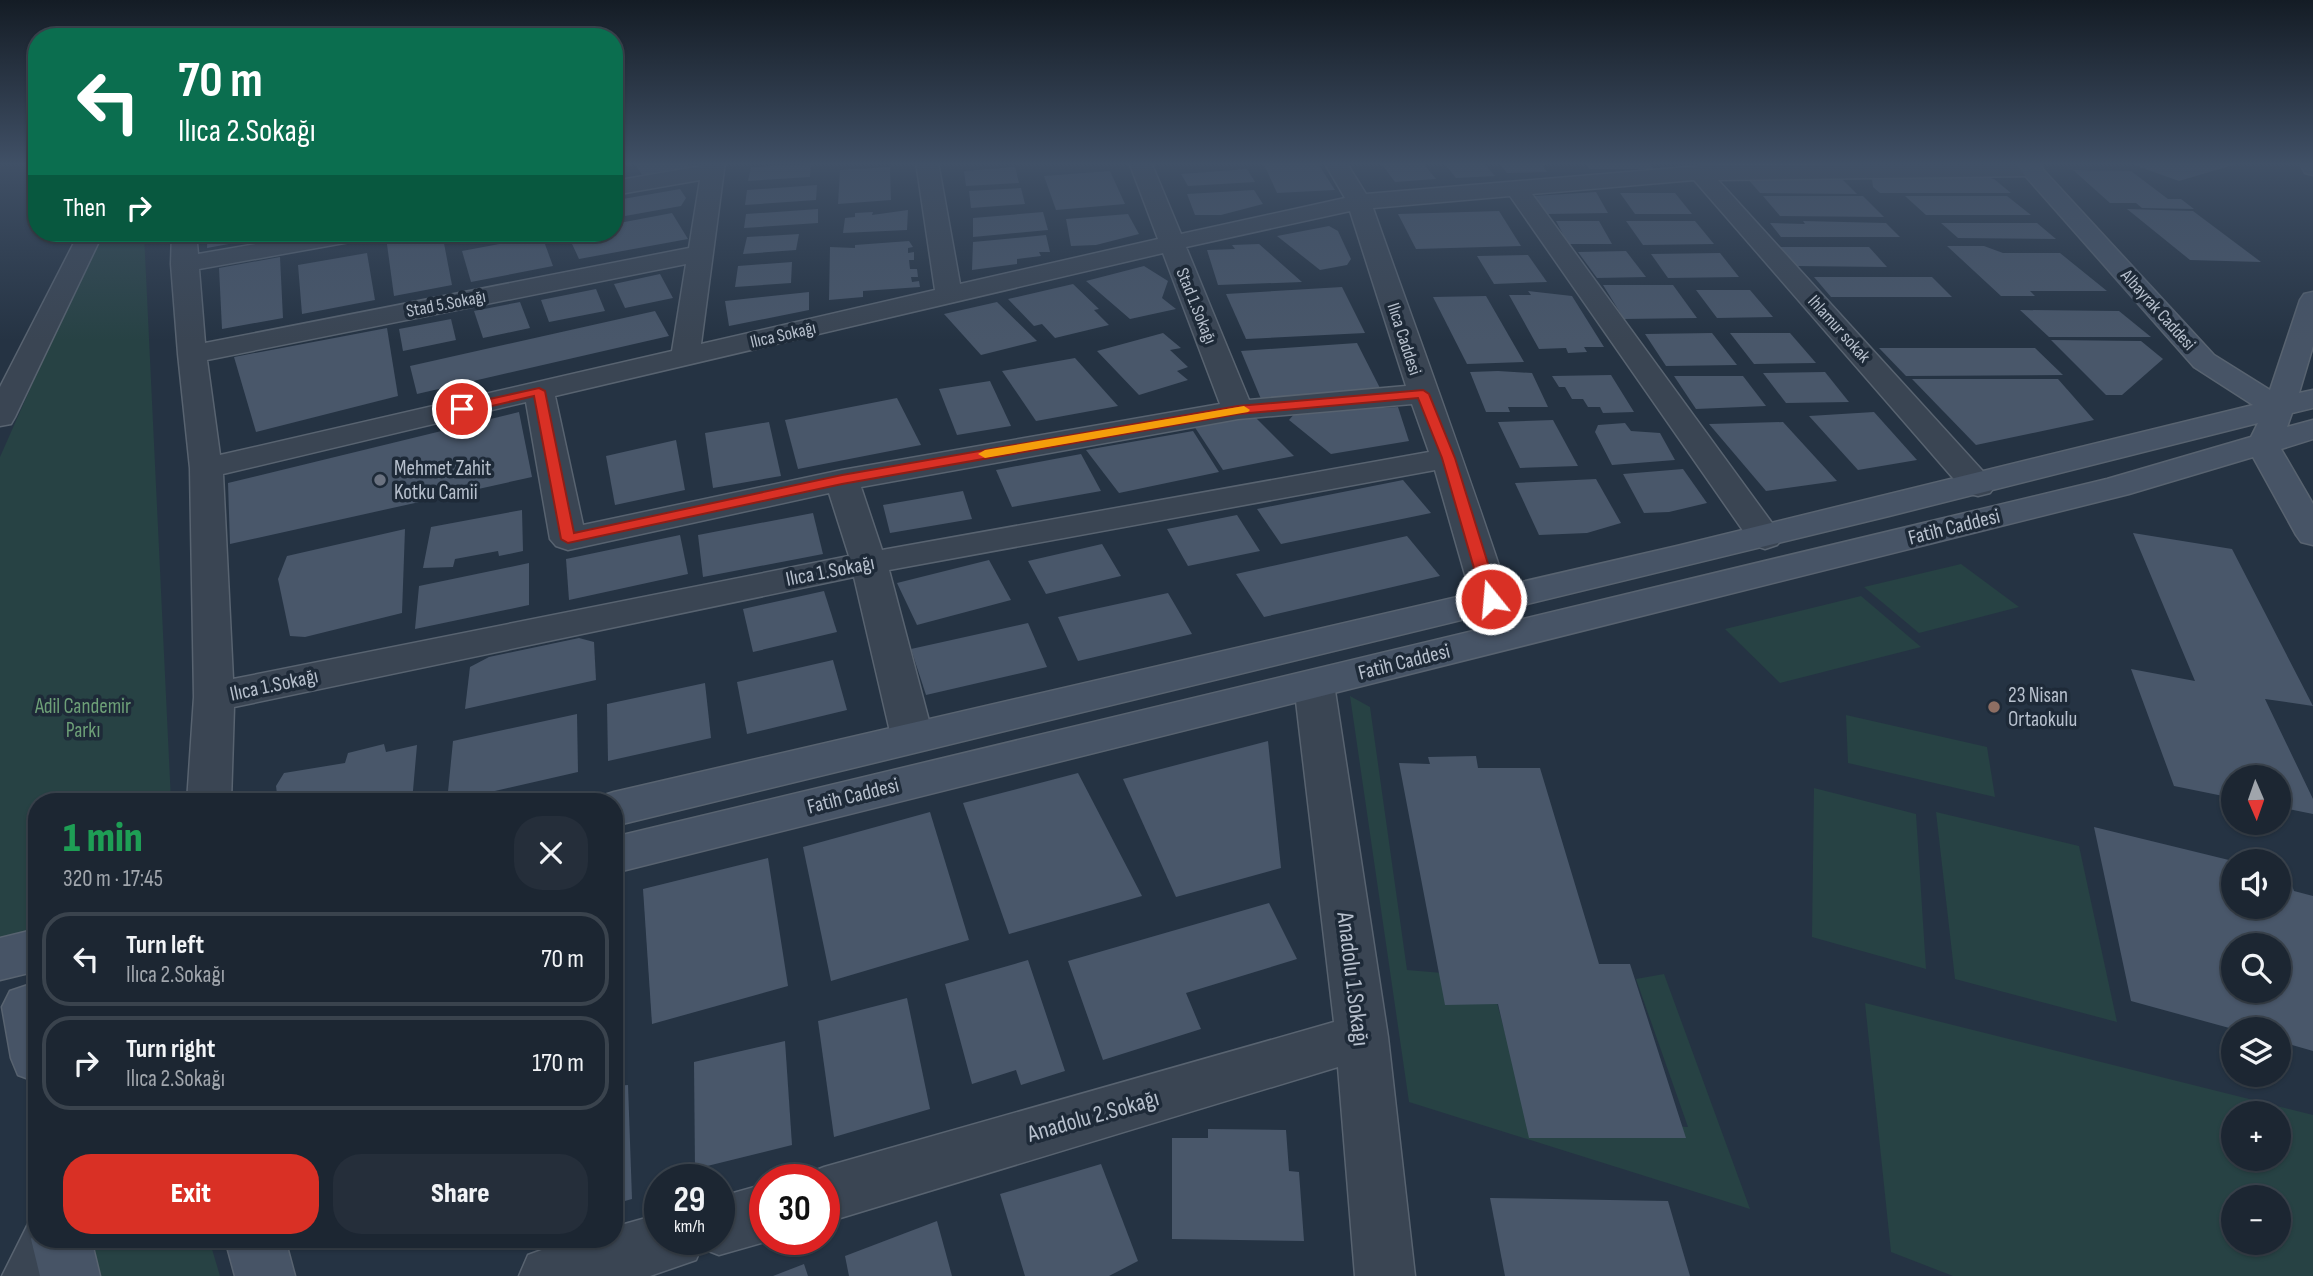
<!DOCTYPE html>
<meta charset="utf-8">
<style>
body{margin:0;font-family:"Sofia Sans Condensed",sans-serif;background:#252e3a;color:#f1f3f6;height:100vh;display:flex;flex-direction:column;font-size:26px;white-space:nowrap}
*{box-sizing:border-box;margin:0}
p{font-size:23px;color:#a0a5ac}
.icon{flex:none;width:38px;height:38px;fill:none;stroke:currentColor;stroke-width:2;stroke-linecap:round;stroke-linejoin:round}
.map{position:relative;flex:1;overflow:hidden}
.panel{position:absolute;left:28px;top:793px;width:595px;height:455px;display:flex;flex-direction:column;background:#1c2632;border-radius:28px;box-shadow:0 2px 5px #0004,0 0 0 2px #3a434d}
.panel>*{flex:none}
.top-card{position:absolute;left:28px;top:28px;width:595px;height:214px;border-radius:28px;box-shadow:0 2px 5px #0004,0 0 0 2px #3a434d;background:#0b6e4f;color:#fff;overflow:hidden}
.needle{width:46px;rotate:178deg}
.controls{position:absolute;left:2221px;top:765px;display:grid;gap:14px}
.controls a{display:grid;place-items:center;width:70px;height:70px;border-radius:50%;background:#1c2632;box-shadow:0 2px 5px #0004,0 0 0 2px #3a434d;font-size:35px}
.speed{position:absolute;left:644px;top:1164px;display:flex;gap:14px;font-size:35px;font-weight:700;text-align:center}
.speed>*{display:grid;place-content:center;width:91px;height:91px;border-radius:50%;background:#1c2632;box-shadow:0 2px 5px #0004,0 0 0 2px #3a434d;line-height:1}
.speed small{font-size:18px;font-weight:400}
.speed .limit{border:10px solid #d22;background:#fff;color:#111}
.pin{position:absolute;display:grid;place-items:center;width:60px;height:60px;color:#fff;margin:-30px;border:4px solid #fff;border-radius:50%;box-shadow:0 2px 7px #0007}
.me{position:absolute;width:77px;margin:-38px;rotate:343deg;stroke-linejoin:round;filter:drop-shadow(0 0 5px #0008)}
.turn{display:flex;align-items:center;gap:24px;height:147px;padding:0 35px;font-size:32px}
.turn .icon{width:91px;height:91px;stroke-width:2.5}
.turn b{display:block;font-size:49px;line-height:60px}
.then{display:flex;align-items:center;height:66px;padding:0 35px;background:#0003;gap:14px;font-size:26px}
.round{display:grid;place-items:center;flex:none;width:74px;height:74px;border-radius:28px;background:#252e3a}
.headline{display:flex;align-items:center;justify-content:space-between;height:119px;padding:0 35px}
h1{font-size:42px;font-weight:800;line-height:52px;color:#1e9e55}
.primary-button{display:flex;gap:14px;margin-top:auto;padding:14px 35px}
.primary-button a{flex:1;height:80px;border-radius:28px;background:#d93025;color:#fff;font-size:28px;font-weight:800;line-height:80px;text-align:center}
.primary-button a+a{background:#252e3a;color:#f1f3f6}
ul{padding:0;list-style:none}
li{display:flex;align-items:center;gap:21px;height:94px;margin:0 14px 10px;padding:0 21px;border:4px solid #3a434d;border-radius:28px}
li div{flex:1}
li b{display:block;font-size:26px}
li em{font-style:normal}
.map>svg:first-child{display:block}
.green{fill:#274244;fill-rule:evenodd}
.building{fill:#49576a;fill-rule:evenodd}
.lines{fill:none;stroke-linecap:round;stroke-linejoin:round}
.street-casing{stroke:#586370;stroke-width:3}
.secondary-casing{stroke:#586370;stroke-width:3}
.street{fill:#3a4553;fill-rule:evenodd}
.secondary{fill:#475466;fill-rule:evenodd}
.route{fill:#d93025;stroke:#8d1f18;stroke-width:2}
.slow{fill:#f59e0b}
.worship-dot{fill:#6b7280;stroke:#1e2a38;stroke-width:2.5}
.education-dot{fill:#8d6e63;stroke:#1e2a38;stroke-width:2.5}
.labels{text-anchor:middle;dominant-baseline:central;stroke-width:7;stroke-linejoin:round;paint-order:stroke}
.far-street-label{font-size:18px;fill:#b7c0cd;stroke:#1e2a38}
.poi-label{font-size:21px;fill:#b7c0cd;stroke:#1e2a38;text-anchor:start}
.street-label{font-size:21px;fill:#b7c0cd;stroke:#1e2a38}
.park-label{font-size:21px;fill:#6d9f77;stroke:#1e2a38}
.near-street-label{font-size:24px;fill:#b7c0cd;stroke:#1e2a38}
</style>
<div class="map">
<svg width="2313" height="1276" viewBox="0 0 2313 1276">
<rect width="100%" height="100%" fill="#253343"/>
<g class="green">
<polygon points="1674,162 1991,162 1993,164 1676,164"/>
<polygon points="99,233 144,233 171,801 37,802 37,933 0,942 0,457"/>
<polygon points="1961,564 2019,607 1919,633 1864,587"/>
<polygon points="1861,596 1921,647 1780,683 1725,629"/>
<polygon points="1350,696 1370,707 1407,970 1490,977 1528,1118 1688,1127 1636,979 1664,974 1750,1209 1409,1102"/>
<polygon points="1846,715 1987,747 1995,797 1848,763"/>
<polygon points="1814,788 1916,814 1926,969 1812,937"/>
<polygon points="1936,812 2079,846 2117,1022 1955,979"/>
<path d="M 1865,1003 L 2313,1115 L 2313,1276 L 1953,1276 L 1891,1252 ZM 2278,1113 L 2278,1158 L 2233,1158 L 2233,1113 ZM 2278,1197 L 2278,1242 L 2233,1242 L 2233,1197 Z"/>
<polygon points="91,1239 209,1239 220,1276 97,1276"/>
</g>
<g class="building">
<polygon points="634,162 687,162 690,167 642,175"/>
<polygon points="1263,162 1317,162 1335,190 1277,193"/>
<polygon points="1380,162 1422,162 1436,179 1395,182"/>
<polygon points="1443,162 1483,162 1495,176 1456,178"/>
<polygon points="1498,162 1543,162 1546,165 1542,165 1547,172 1507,173"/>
<polygon points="1585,162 1648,162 1654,169 1589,169"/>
<polygon points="2126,162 2240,162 2240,163 2179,181"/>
<polygon points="811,164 810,177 748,181 751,167"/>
<polygon points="890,167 891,200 838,204 840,170"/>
<polygon points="1015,167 1019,183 966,186 964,171"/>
<polygon points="1247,169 1255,182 1188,186 1181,174"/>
<polygon points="2073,170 2131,171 2168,199 2181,199 2194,209 2142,208 2136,203 2110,203"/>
<polygon points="1110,171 1125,204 1056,210 1044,176"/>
<polygon points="1875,176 1983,176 1994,179 2011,193 1880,193 1873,187 1872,179"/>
<polygon points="1747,178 1842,179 1857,194 1760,193"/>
<polygon points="817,185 816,200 745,205 747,190"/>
<polygon points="1021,188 1025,204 971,208 969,191"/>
<polygon points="680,189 686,198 681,206 625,216 617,200"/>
<polygon points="1254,190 1263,204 1221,215 1195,215 1187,194"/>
<polygon points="1596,192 1608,213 1548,214 1534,196"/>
<polygon points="1620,193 1675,193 1692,214 1635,214"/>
<polygon points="1763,196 1863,196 1884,217 1780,216"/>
<polygon points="1905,196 2007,196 2031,215 1926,215"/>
<polygon points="818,209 818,223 744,228 746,214"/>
<polygon points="2127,209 2193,211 2261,262 2190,260"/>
<polygon points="908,210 907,230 843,233 845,218 855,217 855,213 873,212 872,215"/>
<polygon points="1499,211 1521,246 1416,249 1398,214"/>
<polygon points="1043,212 1048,230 973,237 973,218"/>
<polygon points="672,213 688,239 579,259 567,233 614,233 614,224"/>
<polygon points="1128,214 1139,234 1096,245 1071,246 1066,219"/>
<polygon points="1556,221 1599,221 1612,244 1568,244"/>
<polygon points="1626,221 1695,221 1714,244 1643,245"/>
<polygon points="1803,221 1886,223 1900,237 1781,237 1770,223 1805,224"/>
<polygon points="1941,223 2037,223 2056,239 1958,238"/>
<polygon points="1329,226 1338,231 1351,259 1347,265 1320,270 1277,236"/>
<polygon points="208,233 272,233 272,236 207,248"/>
<polygon points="408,233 442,233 452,285 394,296 386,237"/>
<polygon points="466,233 518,233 518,234 469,243"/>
<polygon points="799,234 796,250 743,254 747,237"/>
<polygon points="1046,235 1050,252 1039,252 1041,256 1017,259 1017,264 972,270 973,242"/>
<polygon points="542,236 553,266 471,282 462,251"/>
<polygon points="909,241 913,247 908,248 908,253 914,252 914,260 909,260 910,269 917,269 918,277 911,277 912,282 919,281 920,287 863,291 863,297 829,300 830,247 855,248 855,245"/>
<polygon points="1259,244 1302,282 1218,285 1207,250 1235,249 1232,245"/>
<polygon points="1947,246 1984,246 2003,253 2060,253 2107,291 2030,291 2035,296 2001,296"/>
<polygon points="1780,247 1869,247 1887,267 1796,266"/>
<polygon points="1626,251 1646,277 1597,278 1578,252"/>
<polygon points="367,253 375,300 302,314 298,265"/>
<polygon points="1720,253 1739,277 1668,278 1651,254"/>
<polygon points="1528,255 1547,282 1494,284 1477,256"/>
<polygon points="280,257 283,318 222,329 219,268"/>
<polygon points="792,262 791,283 735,287 738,266"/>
<polygon points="1144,266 1168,281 1162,298 1176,309 1130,319 1086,281"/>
<polygon points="660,274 673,298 625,308 614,284"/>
<polygon points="1814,277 1932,277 1952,297 1831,297"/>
<polygon points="1073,284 1099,309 1094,310 1109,325 1055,338 1042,324 1034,326 1008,299"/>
<polygon points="1603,285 1673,285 1697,318 1624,319"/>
<polygon points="1342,287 1365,333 1246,339 1226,294"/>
<polygon points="596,289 605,311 549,322 541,300"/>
<polygon points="1696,290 1750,290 1773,317 1717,318"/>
<polygon points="1528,291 1572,296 1604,347 1584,347 1587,352 1568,353 1566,348 1539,349 1509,295 1531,295"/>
<polygon points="809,292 809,310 729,326 725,301"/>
<polygon points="1486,296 1524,362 1467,364 1433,297"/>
<polygon points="520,302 530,328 483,338 474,311"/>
<polygon points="997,302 1037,341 981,355 944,314"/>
<polygon points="2020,310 2119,311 2151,337 2049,337"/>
<polygon points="655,311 669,336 417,394 410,366"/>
<polygon points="451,319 456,340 403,351 399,329"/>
<polygon points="387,328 398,396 256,432 234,357"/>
<polygon points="1163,333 1181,348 1170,350 1188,367 1177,371 1188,380 1139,395 1097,351"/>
<polygon points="1712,333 1737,365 1666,366 1645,334"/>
<polygon points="1730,333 1790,333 1816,363 1754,364"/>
<polygon points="2051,340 2141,341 2163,359 2122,395 2106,395"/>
<polygon points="1357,343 1381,390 1261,399 1241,351"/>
<polygon points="1879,348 2035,348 2063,375 1906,376"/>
<polygon points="1075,358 1118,406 1036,421 1002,371"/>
<polygon points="1498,371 1532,373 1548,407 1508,407 1510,412 1486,412 1470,372"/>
<polygon points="1825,372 1849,402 1786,403 1763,373"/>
<polygon points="1611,375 1634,412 1603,413 1600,407 1588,407 1583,399 1572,399 1565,387 1559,387 1552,376"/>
<polygon points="1674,376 1743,376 1766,406 1696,409"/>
<polygon points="1912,379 2058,379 2094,420 1976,445"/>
<polygon points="990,381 1011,426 957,435 939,389"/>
<polygon points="897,398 921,445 798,469 785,420"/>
<polygon points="1398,407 1409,441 1331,454 1289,420 1296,412"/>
<polygon points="519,412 532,477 230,544 228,483"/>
<polygon points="1874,412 1917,460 1858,470 1809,416"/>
<polygon points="1255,417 1294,456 1223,470 1194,426"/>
<polygon points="1553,420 1578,466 1520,468 1498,422"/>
<polygon points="769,422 781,476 713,488 705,433"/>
<polygon points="1783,422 1837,481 1766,491 1709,424"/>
<polygon points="1625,423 1631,431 1660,433 1675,460 1612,465 1595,432 1598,425"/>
<polygon points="1193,431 1219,472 1119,493 1086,450"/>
<polygon points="676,440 685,490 615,505 606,456"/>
<polygon points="1081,454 1101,491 1012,507 996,470"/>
<polygon points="1683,469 1707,503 1669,512 1644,513 1623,474"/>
<polygon points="1596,479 1621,523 1587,533 1539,535 1515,483"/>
<polygon points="1403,480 1431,513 1281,544 1257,509"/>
<polygon points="963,491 972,519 890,533 883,505"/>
<polygon points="522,510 523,551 499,556 498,551 455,559 453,567 423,568 431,527"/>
<polygon points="813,513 823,554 703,577 698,535"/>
<polygon points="1237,515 1260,551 1188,566 1167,529"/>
<polygon points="405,529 402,613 305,637 290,636 278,579 287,556"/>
<polygon points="2133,533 2232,549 2313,706 2265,699 2313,799 2313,814 2278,807 2278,777 2233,777 2233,798 2174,786 2131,669 2195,681"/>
<polygon points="680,535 688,574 569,600 566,559"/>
<polygon points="1407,536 1440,576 1264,617 1236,574"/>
<polygon points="1102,544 1121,576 1046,594 1028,561"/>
<polygon points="989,560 1011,600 917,625 897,583"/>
<polygon points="529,563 529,605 415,629 419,586"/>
<polygon points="824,591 837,632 753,652 743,609"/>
<polygon points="1168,593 1192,634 1078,661 1058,617"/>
<polygon points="1028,623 1047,667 926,695 911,649"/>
<polygon points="579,638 594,642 596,680 465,709 470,667 489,657"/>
<polygon points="833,660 847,710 747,734 737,682"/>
<polygon points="705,683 711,738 608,761 607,704"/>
<polygon points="577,714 578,772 447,802 453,741"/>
<polygon points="1268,741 1281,868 1176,897 1123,779"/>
<polygon points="384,744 386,752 417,745 412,802 278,802 276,786 284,773 345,763 348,753"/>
<polygon points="1476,756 1478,768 1540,768 1599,964 1630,964 1686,1138 1529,1138 1498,1004 1445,1005 1399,763 1430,764 1428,757"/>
<polygon points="1078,773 1142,896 1009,934 963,803"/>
<polygon points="930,812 969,940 831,981 803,847"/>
<path d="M 2094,827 L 2233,861 L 2233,906 L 2278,906 L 2278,872 L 2288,874 L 2294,891 L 2313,896 L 2313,1051 L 2278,1041 L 2278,1029 L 2233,1029 L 2131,1001 ZM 2233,945 L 2278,945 L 2278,990 L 2233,990 Z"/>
<polygon points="768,858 788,986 652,1024 643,889"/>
<polygon points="1269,903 1297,959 1186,993 1201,1029 1103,1060 1068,961"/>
<polygon points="1028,960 1065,1071 1021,1085 1016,1070 972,1084 945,984"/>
<polygon points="907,998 930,1109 834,1137 818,1021"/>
<polygon points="785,1041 792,1145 695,1169 694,1062"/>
<polygon points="628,1085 632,1199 614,1204 614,1086"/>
<polygon points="1208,1129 1286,1130 1289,1171 1299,1172 1304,1241 1172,1239 1172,1138 1208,1138"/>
<polygon points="1101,1164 1138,1261 1109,1276 1025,1276 1000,1194"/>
<polygon points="1490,1198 1668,1201 1690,1276 1505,1276"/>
<polygon points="937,1221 952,1276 849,1276 845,1256"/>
<polygon points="804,1264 808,1276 773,1276"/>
</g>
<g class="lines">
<g class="street-casing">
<g id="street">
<path d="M 703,162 L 725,162 L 701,344 L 935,290 L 916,162 L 938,162 L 960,284 L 1158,239 L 1129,162 L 1151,162 L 1181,234 L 1345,198 L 1324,162 L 1346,162 L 1366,194 L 1700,166 L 2032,162 L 2040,164 L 2043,169 L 2040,174 L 2032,176 L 1718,180 L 1990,479 L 1995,486 L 1990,493 L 1978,496 L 1966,493 L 1694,180 L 1532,194 L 1783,538 L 1777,545 L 1765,549 L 1753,545 L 1510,196 L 1373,208 C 1419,338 1467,467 1510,599 L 1504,607 L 1491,611 L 1478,607 L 1472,599 L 1435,470 L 889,570 L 933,736 L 927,747 L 912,751 L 897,747 L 891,736 L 854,577 L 234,707 L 231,802 L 187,802 L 194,697 L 190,468 L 178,354 L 171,264 L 172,233 L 196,233 L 198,254 L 320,233 L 373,233 L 370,238 L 361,240 L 199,269 L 205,343 L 689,248 L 700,180 L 614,195 L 614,181 L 702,166 ZM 1350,211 L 1406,386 L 1249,400 L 1186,247 ZM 1163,253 L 1220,404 L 842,470 L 583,525 L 555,396 ZM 686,264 L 672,351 L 220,455 L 207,360 ZM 526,402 L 550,539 L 556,546 L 568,550 L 829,493 L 849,556 L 233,679 L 223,474 ZM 1412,404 L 1429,452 L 882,550 L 861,487 L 1238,419 Z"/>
<polygon points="79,233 103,233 15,417 11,424 0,426 0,387"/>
<polygon points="1314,670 1328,674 1334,684 1388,1037 1415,1276 1355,1276 1338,1067 824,1223 824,1180 802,1180 804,1175 824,1167 1334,1022 1294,684 1300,674"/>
<polygon points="765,1184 765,1239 772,1239 765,1242 719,1255 701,1248 696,1260 650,1276 519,1276 528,1255 572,1239 614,1239 614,1227 660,1214 660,1239 719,1239 719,1197"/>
<polygon points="37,1216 37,1239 82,1239 65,1276 2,1276 31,1218"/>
</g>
</g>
<g class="secondary-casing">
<g id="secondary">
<polygon points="2013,162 2036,162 2214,355 2270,390 2300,300 2304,294 2313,292 2313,346 2299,393 2313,390 2313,408 2292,413 2287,427 2313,420 2313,439 2281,449 2313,504 2313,545 2301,542 2296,535 2253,457 2129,494 614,873 614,837 2107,479 2251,437 2258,423 1889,516 614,826 614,802 596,802 598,797 614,792 1677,546 2253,405 2194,367"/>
<polygon points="2299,162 2313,162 2313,175 2305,173"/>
<polygon points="37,929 37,971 0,980 0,938"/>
<polygon points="28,985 37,988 37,1082 18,1075 11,1058 2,1007 10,991"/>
<polygon points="37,1226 37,1239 91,1239 100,1276 40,1276 31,1239"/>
<polygon points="225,1239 285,1239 295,1276 235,1276"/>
</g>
</g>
<use href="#street" class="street"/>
<use href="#secondary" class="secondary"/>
</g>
<linearGradient id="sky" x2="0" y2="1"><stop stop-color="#141c25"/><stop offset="0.48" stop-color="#405066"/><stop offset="1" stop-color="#405066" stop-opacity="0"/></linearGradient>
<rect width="2313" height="341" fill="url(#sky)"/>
<polygon class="route" points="539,388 545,391 574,533 842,475 1238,406 1423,390 1429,394 1455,458 1499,599 1491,604 1483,599 1442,458 1418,398 1238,414 842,484 568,543 561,539 534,396 462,413 456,409 458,406"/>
<polygon class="slow" points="1244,406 1250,410 1248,412 985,458 978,454 985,450"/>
<circle class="worship-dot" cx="380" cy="480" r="7"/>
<circle class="education-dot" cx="1994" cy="707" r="7"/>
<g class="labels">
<g class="far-street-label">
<text transform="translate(446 304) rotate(-11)">Stad 5.Sokağı</text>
<text transform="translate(1196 306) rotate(68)">Stad 1.Sokağı</text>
<text transform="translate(2158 310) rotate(48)">Albayrak Caddesi</text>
<text transform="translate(1839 329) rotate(48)">Ihlamur sokak</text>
<text transform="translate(783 335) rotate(-13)">Ilıca Sokağı</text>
<text transform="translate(1404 339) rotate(72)">Ilıca Caddesi</text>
</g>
<g class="poi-label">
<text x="394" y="468">Mehmet Zahit<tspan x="394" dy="24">Kotku Camii</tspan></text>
<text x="2008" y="695">23 Nisan<tspan x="2008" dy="24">Ortaokulu</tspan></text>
</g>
<g class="street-label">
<text transform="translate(1954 527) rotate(-14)">Fatih Caddesi</text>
<text transform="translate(830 571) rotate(-11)">Ilıca 1.Sokağı</text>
<text transform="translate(1404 662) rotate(-14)">Fatih Caddesi</text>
<text transform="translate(274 685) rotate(-12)">Ilıca 1.Sokağı</text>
<text transform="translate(853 796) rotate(-14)">Fatih Caddesi</text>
</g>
<g class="park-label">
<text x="83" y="706">Adil Candemir<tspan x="83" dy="24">Parkı</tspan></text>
</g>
<g class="near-street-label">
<text transform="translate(1353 979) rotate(83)">Anadolu 1.Sokağı</text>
<text transform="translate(1093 1116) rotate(-16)">Anadolu 2.Sokağı</text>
</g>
</g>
</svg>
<div class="controls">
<a><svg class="needle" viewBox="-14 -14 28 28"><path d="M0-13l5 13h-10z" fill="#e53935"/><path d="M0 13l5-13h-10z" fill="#a0a5ac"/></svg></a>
<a><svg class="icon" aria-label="sound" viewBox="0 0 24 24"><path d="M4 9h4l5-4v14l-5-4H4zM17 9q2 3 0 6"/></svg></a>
<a><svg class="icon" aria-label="search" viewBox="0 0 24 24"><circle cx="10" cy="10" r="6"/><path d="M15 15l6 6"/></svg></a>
<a><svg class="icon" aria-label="layers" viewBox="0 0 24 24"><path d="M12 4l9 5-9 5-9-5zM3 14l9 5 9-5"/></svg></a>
<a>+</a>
<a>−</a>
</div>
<div class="speed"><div>29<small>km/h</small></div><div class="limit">30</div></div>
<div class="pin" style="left:462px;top:409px;background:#d93025"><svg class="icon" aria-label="arrive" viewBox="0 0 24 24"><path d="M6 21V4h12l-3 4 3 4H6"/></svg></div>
<svg class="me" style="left:1491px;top:599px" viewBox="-20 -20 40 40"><circle r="17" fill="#d93025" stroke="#fff" stroke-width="3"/><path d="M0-11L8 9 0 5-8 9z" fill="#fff"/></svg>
<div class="top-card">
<div class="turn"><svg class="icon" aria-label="left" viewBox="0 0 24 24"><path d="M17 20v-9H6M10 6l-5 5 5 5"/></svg><div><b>70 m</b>Ilıca 2.Sokağı</div></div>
<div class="then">Then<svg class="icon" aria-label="right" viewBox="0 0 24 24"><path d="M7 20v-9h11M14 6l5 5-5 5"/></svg></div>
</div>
<section class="panel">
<div class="headline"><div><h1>1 min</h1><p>320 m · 17:45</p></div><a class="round"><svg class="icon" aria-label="close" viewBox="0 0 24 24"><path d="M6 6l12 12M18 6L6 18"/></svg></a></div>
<ul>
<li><svg class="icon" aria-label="left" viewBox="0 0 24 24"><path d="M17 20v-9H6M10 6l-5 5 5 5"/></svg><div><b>Turn left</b><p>Ilıca 2.Sokağı</p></div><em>70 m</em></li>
<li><svg class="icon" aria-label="right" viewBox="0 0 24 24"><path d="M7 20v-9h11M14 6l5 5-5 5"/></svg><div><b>Turn right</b><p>Ilıca 2.Sokağı</p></div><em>170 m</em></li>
</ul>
<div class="primary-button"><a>Exit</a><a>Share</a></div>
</section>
</div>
